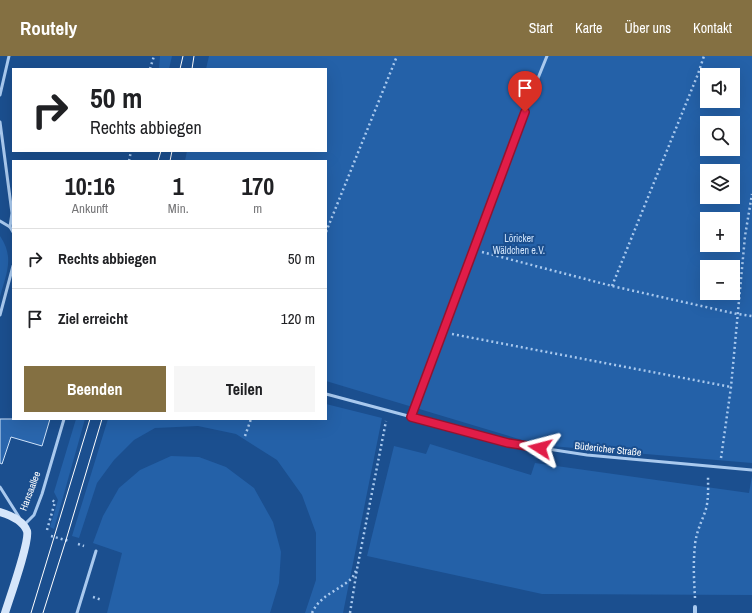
<!DOCTYPE html>
<html lang="de">
<meta charset="utf-8">
<style>
body{margin:0;font-family:"Archivo Narrow",sans-serif;background:#f6f6f6;color:#202124;height:100vh;display:flex;flex-direction:column;font-size:15px;white-space:nowrap}
*{box-sizing:border-box;margin:0}
p{font-size:13px;color:#757577}
.icon{flex:none;width:22px;height:22px;fill:none;stroke:currentColor;stroke-width:2;stroke-linecap:round;stroke-linejoin:round}
.map{position:relative;flex:1;overflow:hidden}
.panel{position:absolute;left:12px;top:104px;width:315px;height:260px;display:flex;flex-direction:column;background:#fff;border-radius:0px;box-shadow:0 4px 16px #0002}
.panel>*{flex:none}
.guide{position:absolute;left:12px;top:12px;width:315px;height:84px;border-radius:0px;box-shadow:0 4px 16px #0002;background:#fff;color:#202124;overflow:hidden}
.fabs{position:absolute;left:700px;top:12px;display:grid;gap:8px}
.fabs a{display:grid;place-items:center;width:40px;height:40px;border-radius:0px;background:#fff;box-shadow:0 4px 16px #0002;font-size:20px}
.pin{position:absolute;display:grid;place-items:center;width:34px;height:34px;color:#fff;margin:-41px -17px;border-radius:50% 50% 50% 0;rotate:-45deg;box-shadow:0 0 4px #0007}
.pin .icon{rotate:45deg}
.me{position:absolute;width:44px;margin:-22px;rotate:279deg;stroke-linejoin:round;filter:drop-shadow(0 0 3px #0008)}
.turn{display:flex;align-items:center;gap:14px;height:84px;padding:0 12px;font-size:18px}
.turn .icon{width:52px;height:52px;stroke-width:2.5}
.turn b{display:block;font-size:28px;line-height:34px}
.eta{display:flex;justify-content:space-evenly;align-items:center;height:68px;text-align:center}
.eta b{font-size:24px;font-weight:800;line-height:28px}
.button{display:flex;gap:8px;margin-top:auto;padding:8px 12px}
.button a{flex:1;height:46px;border-radius:0px;background:#847042;color:#fff;font-size:16px;font-weight:800;line-height:46px;text-align:center}
.button a+a{background:#f6f6f6;color:#202124}
ul{padding:0;list-style:none}
li{display:flex;align-items:center;gap:12px;height:60px;padding:0 12px;border-top:1px solid #e0e0e0}
li div{flex:1}
li b{display:block;font-size:15px}
li em{font-style:normal}
header{display:flex;align-items:center;gap:24px;box-sizing:border-box;height:56px;padding:0 20px;background:#847042;color:#fff}
header strong{font-size:19px}
nav{display:flex;gap:22px;margin-inline-start:auto;font-size:14px}
.map>svg:first-child{display:block}
.green{fill:#2461a8;fill-rule:evenodd}
.building{fill:#2a66ad;stroke:#cfe3fa}
.lines{fill:none;stroke-linecap:round;stroke-linejoin:round}
.path{stroke:#a9c9ee;stroke-width:2.5;stroke-dasharray:2 3;stroke-linecap:butt}
.lane{stroke:#a9c9ee;stroke-width:3}
.street{stroke:#a9c9ee;stroke-width:4}
.secondary{stroke:#d6e6fa;stroke-width:8}
.tram{stroke:#fff;stroke-width:1}
.route-casing{stroke:#92132f;stroke-width:10}
.route{stroke:#e11d48;stroke-width:7}
.labels{text-anchor:middle;dominant-baseline:central;stroke-width:4;stroke-linejoin:round;paint-order:stroke}
.park-label{font-size:10px;fill:#cfe3fa;stroke:#1b4f8f}
.street-label{font-size:10px;fill:#fff;stroke:#1b4f8f}
</style>
<header>
<strong>Routely</strong>
<nav><a>Start</a><a>Karte</a><a>Über uns</a><a>Kontakt</a></nav>
</header>
<div class="map">
<svg width="752" height="557" viewBox="0 0 752 557">
<rect width="100%" height="100%" fill="#1b4f8f"/>
<g class="green">
<polygon points="160,0 172,0 169,13 159,13"/>
<path d="M 209,0 L 752,0 L 752,407 L 539,389 L 326,325 L 326,105 L 185,105 L 187,95 L 326,95 L 326,13 L 206,13 ZM 707,19 L 733,19 L 733,45 L 707,45 ZM 707,67 L 733,67 L 733,93 L 707,93 ZM 707,115 L 733,115 L 733,141 L 707,141 ZM 707,163 L 733,163 L 733,189 L 707,189 ZM 707,211 L 733,211 L 733,237 L 707,237 Z"/>
<path d="M 0,180 C 15,202 6,218 0,241 Z"/>
<polygon points="326,348 382,362 343,557 305,557 316,524 316,477 302,439 277,404 236,378 198,370 155,372 134,384 114,404 97,427 79,482 72,480 108,363 326,363"/>
<polygon points="76,363 85,363 54,473 50,471 58,444 54,436"/>
<polygon points="430,388 531,419 535,407 749,437 752,420 752,539 542,538 367,500 394,390 426,398"/>
<polygon points="171,400 199,401 226,411 254,432 273,466 281,496 279,527 270,557 107,557 122,497 93,487 103,460 119,432 140,414"/>
</g>
<polygon class="building" points="0,363 50,363 42,390 11,381 2,408 0,407"/>
<g class="lines">
<g class="path">
<polyline points="150,13 154,0"/>
<polyline points="129,105 131,95"/>
<polyline points="326,176 397,0"/>
<polyline points="482,196 612,230 737,258 752,260"/>
<polyline points="612,230 698,18 704,0"/>
<polyline points="452,278 731,331"/>
<polyline points="245,380 251,363"/>
<polyline points="721,402 731,331 745,180 752,138"/>
<polyline points="47,474 55,446 50,443"/>
<polyline points="51,480 69,485"/>
<polyline points="78,488 84,490"/>
<polyline points="93,541 102,544"/>
<path d="M 695,542 C 694,525 693,507 695,489 C 696,477 701,467 705,456 C 709,445 708,431 708,419"/>
<path d="M 312,557 C 320,539 338,535 351,523 C 353,521 354,518 356,515"/>
<polyline points="350,557 357,513 386,365"/>
</g>
<g class="lane">
<polyline points="0,39 9,0"/>
<polyline points="0,66 12,157 10,171"/>
<polyline points="0,165 10,171 13,176"/>
<polyline points="0,259 13,210"/>
<polyline points="326,338 509,387 587,399 752,414"/>
<polyline points="411,361 530,42 547,0"/>
<polyline points="0,431 19,461"/>
<polyline points="25,468 34,459 42,438 64,363"/>
<polyline points="77,557 96,495"/>
</g>
<polyline class="street" points="695,557 695,551"/>
<path class="secondary" d="M 0,456 C 10,459 23,464 27,475 C 30,485 9,544 5,557"/>
<g class="tram">
<polyline points="180,13 183,0"/>
<polyline points="192,13 194,0"/>
<polyline points="158,105 161,95"/>
<polyline points="170,105 172,95"/>
<polyline points="31,557 90,363"/>
<polyline points="43,557 66,484 102,363"/>
</g>
</g>
<g class="lines">
<g class="route-casing">
<polyline id="route" points="525,56 411,361 508,387 540,392"/>
</g>
<use href="#route" class="route"/>
</g>
<g class="labels">
<g class="park-label">
<text x="519" y="182">Löricker<tspan x="519" dy="12">Wäldchen e.V.</tspan></text>
</g>
<g class="street-label">
<text transform="translate(608 393) rotate(6)">Büdericher Straße</text>
<text transform="translate(30 435) rotate(-69)">Hansaallee</text>
</g>
</g>
</svg>
<div class="fabs">
<a><svg class="icon" aria-label="sound" viewBox="0 0 24 24"><path d="M4 9h4l5-4v14l-5-4H4zM17 9q2 3 0 6"/></svg></a>
<a><svg class="icon" aria-label="search" viewBox="0 0 24 24"><circle cx="10" cy="10" r="6"/><path d="M15 15l6 6"/></svg></a>
<a><svg class="icon" aria-label="layers" viewBox="0 0 24 24"><path d="M12 4l9 5-9 5-9-5zM3 14l9 5 9-5"/></svg></a>
<a>+</a>
<a>−</a>
</div>
<div class="pin" style="left:525px;top:56px;background:#d93025"><svg class="icon" aria-label="arrive" viewBox="0 0 24 24"><path d="M6 21V4h12l-3 4 3 4H6"/></svg></div>
<svg class="me" style="left:540px;top:392px" viewBox="-20 -20 40 40"><path d="M0-17L14 15 0 8-14 15z" fill="#e11d48" stroke="#fff" stroke-width="4"/></svg>
<div class="guide">
<div class="turn"><svg class="icon" aria-label="right" viewBox="0 0 24 24"><path d="M7 20v-9h11M14 6l5 5-5 5"/></svg><div><b>50 m</b>Rechts abbiegen</div></div>
</div>
<section class="panel">
<div class="eta">
<div><b>10:16</b><p>Ankunft</p></div>
<div><b>1</b><p>Min.</p></div>
<div><b>170</b><p>m</p></div>
</div>
<ul>
<li><svg class="icon" aria-label="right" viewBox="0 0 24 24"><path d="M7 20v-9h11M14 6l5 5-5 5"/></svg><div><b>Rechts abbiegen</b></div><em>50 m</em></li>
<li><svg class="icon" aria-label="arrive" viewBox="0 0 24 24"><path d="M6 21V4h12l-3 4 3 4H6"/></svg><div><b>Ziel erreicht</b></div><em>120 m</em></li>
</ul>
<div class="button"><a>Beenden</a><a>Teilen</a></div>
</section>
</div>
